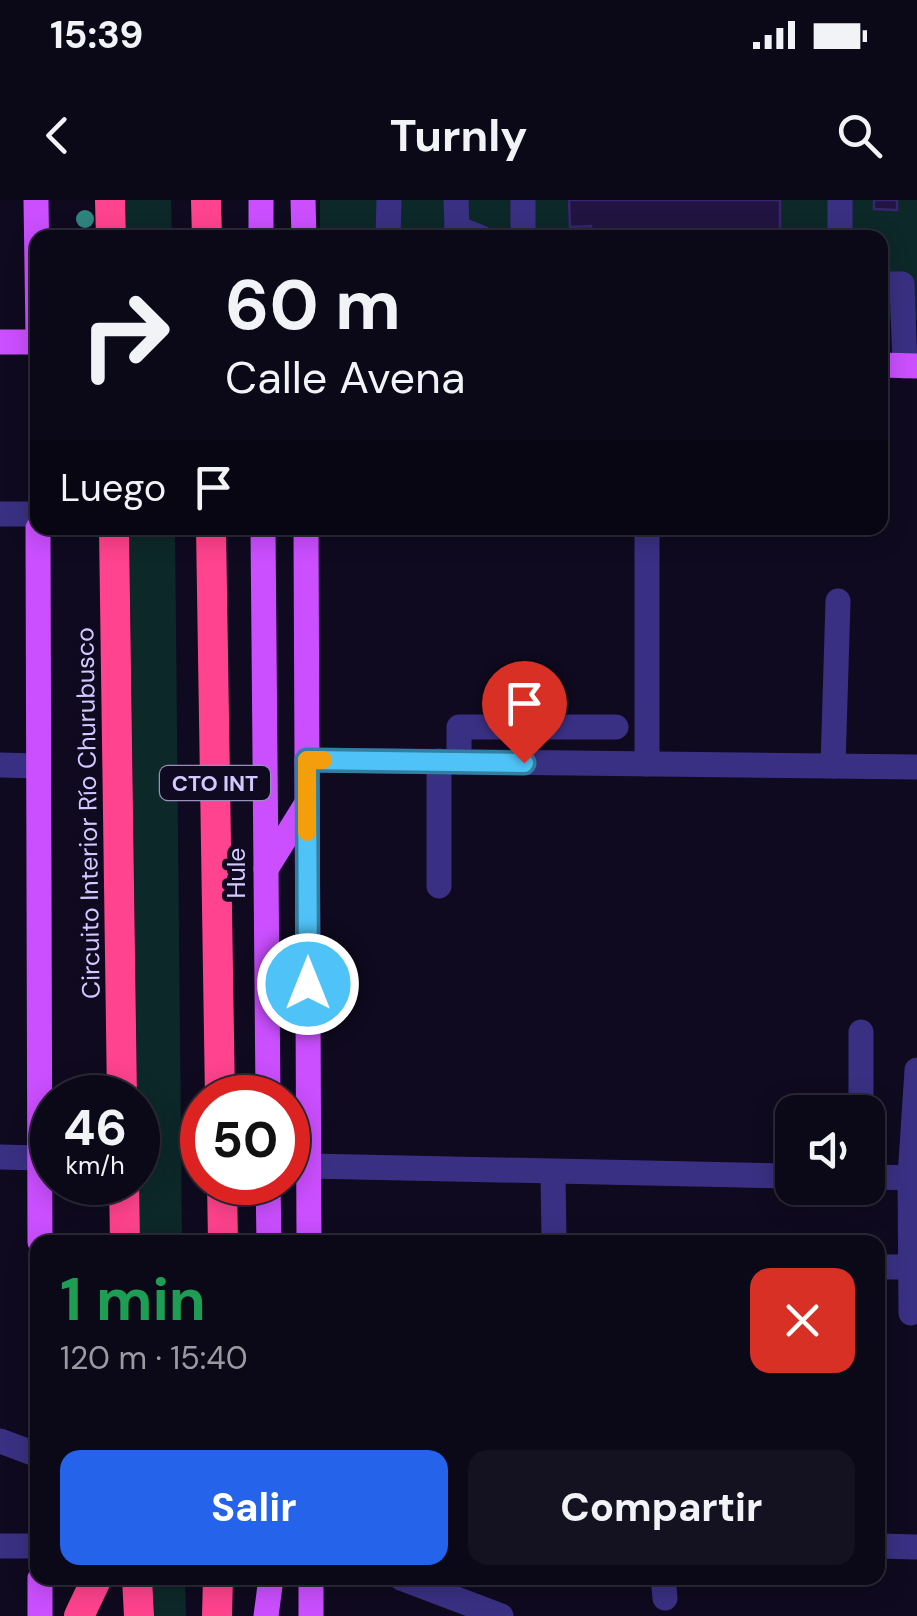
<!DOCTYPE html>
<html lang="es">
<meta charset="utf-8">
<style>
body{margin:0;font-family:"DM Sans",sans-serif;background:#141120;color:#f1f3f6;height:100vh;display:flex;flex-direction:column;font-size:38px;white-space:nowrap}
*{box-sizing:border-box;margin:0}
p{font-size:32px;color:#9a9aa1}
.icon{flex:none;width:55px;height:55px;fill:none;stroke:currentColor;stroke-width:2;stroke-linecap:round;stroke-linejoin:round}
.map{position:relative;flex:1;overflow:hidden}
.panel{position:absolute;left:30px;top:1035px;width:855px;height:350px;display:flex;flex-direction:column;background:#0b0817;border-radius:20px;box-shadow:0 5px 25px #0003,0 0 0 2px #2b2936}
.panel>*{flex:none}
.guide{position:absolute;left:30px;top:30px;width:858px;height:305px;border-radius:20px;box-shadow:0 5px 25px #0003,0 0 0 2px #2b2936;background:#0b0817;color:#f1f3f6;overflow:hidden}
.fabs{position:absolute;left:775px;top:895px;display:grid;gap:20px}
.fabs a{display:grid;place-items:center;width:110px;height:110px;border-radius:20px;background:#0b0817;box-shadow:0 5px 25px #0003,0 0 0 2px #2b2936;font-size:50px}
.speed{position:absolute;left:30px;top:875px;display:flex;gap:20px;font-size:50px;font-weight:700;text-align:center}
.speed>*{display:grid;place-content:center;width:130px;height:130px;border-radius:50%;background:#0b0817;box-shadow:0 5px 25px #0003,0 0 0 2px #2b2936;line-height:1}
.speed small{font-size:25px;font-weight:400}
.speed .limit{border:15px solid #d22;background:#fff;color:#111}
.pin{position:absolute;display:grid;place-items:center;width:85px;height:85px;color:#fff;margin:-102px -42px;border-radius:50% 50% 50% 0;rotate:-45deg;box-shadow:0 0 10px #0007}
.pin .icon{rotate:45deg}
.me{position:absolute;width:110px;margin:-55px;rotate:0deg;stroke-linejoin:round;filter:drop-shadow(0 0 8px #0008)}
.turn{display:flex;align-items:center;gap:35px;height:210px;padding:0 30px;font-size:45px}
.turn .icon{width:130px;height:130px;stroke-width:2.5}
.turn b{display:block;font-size:70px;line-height:85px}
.then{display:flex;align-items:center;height:95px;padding:0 30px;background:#0003;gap:20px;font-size:38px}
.round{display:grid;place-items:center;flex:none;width:105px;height:105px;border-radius:20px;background:#141120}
.head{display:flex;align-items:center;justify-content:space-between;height:170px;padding:0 30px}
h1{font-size:60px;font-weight:700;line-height:75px;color:#1e9e55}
.action{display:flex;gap:20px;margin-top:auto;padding:20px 30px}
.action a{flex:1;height:115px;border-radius:20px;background:#2563eb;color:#fff;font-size:40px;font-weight:700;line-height:115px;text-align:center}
.action a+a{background:#141120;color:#f1f3f6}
.status{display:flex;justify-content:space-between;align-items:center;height:70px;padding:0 50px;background:#0b0817;direction:ltr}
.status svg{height:28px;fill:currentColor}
header{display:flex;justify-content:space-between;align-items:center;height:130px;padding:0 30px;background:#0b0817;font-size:45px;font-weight:700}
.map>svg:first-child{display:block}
.green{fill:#0d2829}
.building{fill:#211442;stroke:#392470;stroke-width:2.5}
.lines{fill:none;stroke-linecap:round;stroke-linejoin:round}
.minor{stroke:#3a3083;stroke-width:25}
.major{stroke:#cb4fff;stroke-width:25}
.highway{stroke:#ff438e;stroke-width:30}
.tree{fill:#2f8580}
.route-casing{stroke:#337fa1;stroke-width:25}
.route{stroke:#4fc3f7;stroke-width:18}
.slow{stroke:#f59e0b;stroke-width:18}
.labels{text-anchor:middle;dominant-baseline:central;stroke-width:10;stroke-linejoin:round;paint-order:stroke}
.shield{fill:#0f0a1f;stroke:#988fbc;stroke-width:2.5}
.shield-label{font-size:22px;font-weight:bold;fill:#d3c8ff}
.street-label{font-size:25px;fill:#d3c8ff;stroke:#0f0a1f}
</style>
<div class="status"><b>15:39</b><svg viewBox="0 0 49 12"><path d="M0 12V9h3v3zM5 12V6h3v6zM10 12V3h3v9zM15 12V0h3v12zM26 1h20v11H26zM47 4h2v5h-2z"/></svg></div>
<header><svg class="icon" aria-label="back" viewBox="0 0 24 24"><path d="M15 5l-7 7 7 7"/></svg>Turnly<svg class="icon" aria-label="search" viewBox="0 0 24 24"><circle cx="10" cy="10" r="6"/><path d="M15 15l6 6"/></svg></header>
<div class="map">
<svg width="917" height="1416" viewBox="0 0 917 1416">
<rect width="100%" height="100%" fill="#0f0a1f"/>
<g class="green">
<polygon points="125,0 171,0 172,37 126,37"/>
<polygon points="320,0 917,0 917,120 880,119 880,38 320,37"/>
<polygon points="130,328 175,328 182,1042 139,1042"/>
<polygon points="152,1378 185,1378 186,1416 155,1416"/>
</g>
<g class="building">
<polygon points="569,0 780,0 780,38 591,36 591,26 570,27"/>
<polygon points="874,0 897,0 897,10 874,9"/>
</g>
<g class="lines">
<g class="minor">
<polyline points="457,28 482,38"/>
<polyline points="388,38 389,0"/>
<polyline points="454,38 457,28 456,0"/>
<polyline points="523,38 523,0"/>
<polyline points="840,38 840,0"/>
<polyline points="880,84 902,84 905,166"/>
<polyline points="0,314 38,314"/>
<polyline points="307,560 917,567"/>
<polyline points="459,562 459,527 616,527"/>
<polyline points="647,564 647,328"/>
<polyline points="0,565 38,566"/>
<polyline points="833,566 838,401"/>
<polyline points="439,686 439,561"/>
<polyline points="861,912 861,832"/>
<polyline points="0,957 40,958"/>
<polyline points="309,966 792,976"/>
<polyline points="553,973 554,1042"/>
<polyline points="868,977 917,978"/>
<polyline points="878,1067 911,1067"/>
<polyline points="911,1113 910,977 917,870"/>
<polyline points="0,1241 38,1255"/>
<polyline points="0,1346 38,1346"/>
<polyline points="878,1346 917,1347"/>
<polyline points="401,1378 501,1416"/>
<polyline points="663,1378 665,1398"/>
</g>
<g class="major">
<polyline points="36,0 38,135"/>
<polyline points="261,0 261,38"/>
<polyline points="303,0 304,38"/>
<polyline points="0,142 38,142"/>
<polyline points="880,165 917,166"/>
<polyline points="38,328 40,1042"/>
<polyline points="263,328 268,898"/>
<polyline points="306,328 309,1042"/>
<polyline points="266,669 307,603"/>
<polyline points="268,982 269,1042"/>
<polyline points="40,1378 40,1416"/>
<polyline points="311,1378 311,1416"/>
<polyline points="266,1416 271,1378"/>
</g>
<g class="highway">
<polyline points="110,0 111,38"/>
<polyline points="206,0 207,38"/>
<polyline points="114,328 122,898"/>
<polyline points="211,328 220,898"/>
<polyline points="124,982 125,1042"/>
<polyline points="222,982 223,1042"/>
<polyline points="137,1378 139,1416"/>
<polyline points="79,1416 97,1378"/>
<polyline points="217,1416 218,1378"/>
</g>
</g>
<circle class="tree" cx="85" cy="19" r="9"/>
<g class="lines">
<g class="route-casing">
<polyline id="route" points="308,784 307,560 524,563"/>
</g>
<use href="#route" class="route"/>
<polyline class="slow" points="307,632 307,560 323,560"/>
</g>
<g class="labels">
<rect class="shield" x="160" y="566" width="110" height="34" rx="8"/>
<g class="shield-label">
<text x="215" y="583">CTO INT</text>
</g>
<g class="street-label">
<text transform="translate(88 613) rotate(-91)">Circuito Interior Río Churubusco</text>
<text transform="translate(236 673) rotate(-90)">Hule</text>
</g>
</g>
</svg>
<div class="fabs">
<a><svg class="icon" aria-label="sound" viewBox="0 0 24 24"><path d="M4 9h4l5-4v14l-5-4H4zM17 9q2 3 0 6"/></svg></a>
</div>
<div class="speed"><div>46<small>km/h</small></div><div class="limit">50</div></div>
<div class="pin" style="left:524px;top:563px;background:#d93025"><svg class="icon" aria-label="arrive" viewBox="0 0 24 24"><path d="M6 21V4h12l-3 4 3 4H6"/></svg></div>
<svg class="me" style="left:308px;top:784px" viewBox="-20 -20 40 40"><circle r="17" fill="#4fc3f7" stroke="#fff" stroke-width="3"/><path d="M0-11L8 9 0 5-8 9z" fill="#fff"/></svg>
<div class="guide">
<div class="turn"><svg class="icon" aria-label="right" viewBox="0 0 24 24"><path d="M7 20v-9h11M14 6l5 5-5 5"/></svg><div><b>60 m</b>Calle Avena</div></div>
<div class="then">Luego<svg class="icon" aria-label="arrive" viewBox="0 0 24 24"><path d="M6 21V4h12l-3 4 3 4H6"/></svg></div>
</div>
<section class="panel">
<div class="head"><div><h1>1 min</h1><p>120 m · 15:40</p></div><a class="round" style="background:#d93025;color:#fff"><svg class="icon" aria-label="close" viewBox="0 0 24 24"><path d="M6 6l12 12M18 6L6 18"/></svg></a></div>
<div class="action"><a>Salir</a><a>Compartir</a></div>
</section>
</div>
